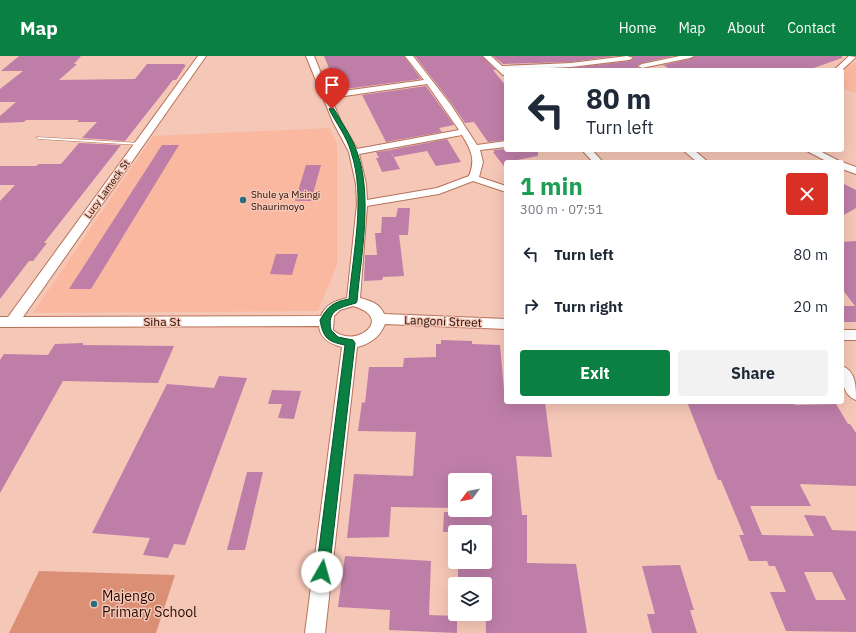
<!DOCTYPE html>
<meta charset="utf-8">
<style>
body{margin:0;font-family:"IBM Plex Sans",sans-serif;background:#f2f2f3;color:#1f2937;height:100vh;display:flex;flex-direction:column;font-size:15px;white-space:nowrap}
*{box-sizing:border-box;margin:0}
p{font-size:13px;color:#747a83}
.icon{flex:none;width:22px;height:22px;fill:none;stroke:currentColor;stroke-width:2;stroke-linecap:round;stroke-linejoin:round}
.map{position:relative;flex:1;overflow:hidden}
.drawer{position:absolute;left:504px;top:104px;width:340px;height:244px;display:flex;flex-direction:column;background:#fff;border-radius:4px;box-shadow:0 4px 16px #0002}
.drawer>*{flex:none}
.top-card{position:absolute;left:504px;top:12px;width:340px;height:84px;border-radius:4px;box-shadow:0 4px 16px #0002;background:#fff;color:#1f2937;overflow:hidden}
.needle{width:26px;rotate:238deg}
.buttons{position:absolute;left:448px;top:417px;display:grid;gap:8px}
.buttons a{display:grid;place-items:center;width:44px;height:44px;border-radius:4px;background:#fff;box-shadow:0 4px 16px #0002;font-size:20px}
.pin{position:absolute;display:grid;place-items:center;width:34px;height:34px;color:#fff;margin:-41px -17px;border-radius:50% 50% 50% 0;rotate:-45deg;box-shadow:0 0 4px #0007}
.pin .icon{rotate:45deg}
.me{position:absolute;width:44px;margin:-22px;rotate:7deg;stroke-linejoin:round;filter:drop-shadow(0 0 3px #0008)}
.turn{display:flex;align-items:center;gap:14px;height:84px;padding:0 16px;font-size:18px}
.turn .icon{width:52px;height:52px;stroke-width:2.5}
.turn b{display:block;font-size:28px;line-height:34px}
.round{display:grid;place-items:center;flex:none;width:42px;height:42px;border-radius:4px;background:#f2f2f3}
.overview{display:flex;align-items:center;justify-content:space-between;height:68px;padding:0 16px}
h1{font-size:24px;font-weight:800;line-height:30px;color:#1e9e55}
.primary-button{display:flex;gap:8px;margin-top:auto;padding:8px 16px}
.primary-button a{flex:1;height:46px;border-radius:4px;background:#0b8043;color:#fff;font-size:16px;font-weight:800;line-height:46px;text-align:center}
.primary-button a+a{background:#f2f2f3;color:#1f2937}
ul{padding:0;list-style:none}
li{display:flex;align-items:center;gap:12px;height:52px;padding:0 16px}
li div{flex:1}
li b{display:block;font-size:15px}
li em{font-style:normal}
header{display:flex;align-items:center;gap:24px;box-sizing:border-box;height:56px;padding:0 20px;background:#0b8043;color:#fff}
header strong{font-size:19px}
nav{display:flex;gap:22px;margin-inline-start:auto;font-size:14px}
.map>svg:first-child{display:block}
.built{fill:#fab8a0}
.green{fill:#db8f74}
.building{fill:#be7ea8;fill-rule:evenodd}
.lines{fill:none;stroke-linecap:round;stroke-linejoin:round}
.lane-casing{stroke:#b77259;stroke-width:1}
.street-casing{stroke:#b77259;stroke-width:2}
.lane{fill:#fff;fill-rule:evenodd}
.street{fill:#fff;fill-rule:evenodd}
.route{fill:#0b8043;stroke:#07532c}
.poi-dot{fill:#2b6d80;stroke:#f5c7b7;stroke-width:1.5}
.labels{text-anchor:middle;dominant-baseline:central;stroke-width:3;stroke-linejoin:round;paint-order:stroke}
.far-street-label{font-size:10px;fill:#260c04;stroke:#f5c7b7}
.far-poi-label{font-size:10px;fill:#260c04;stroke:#f5c7b7;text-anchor:start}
.street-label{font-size:12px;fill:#260c04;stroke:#f5c7b7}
.near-poi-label{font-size:14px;fill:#260c04;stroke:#f5c7b7;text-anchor:start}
</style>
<header>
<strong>Map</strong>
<nav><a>Home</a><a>Map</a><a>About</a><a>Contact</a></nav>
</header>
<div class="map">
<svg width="856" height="577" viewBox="0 0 856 577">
<rect width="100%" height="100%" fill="#f5c7b7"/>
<g class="built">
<polygon points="856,6 856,37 842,32 842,14 837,14"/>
<polygon points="330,72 337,88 337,209 318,255 33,257 153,80"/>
</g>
<polygon class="green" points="39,515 175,519 156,577 9,577"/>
<g class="building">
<polygon points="19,0 81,0 74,8 77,8 59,24 135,23 147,8 185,8 184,9 186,9 176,24 173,24 125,85 82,82 97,66 77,66 79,64 26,64 24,66 0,67 0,60 16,46 0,46 0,33 23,15 1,15"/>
<polygon points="324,0 404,0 421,23 338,34"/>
<polygon points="415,0 482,0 496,14 493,14 506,30 506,84 488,86 474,66 465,67 452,48"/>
<polygon points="493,0 615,0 571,6 503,8"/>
<polygon points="632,0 673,0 642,7 637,9 638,12 625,14 539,14 571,12 629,5 634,2"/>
<polygon points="695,0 842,0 842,2 808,14 672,14 663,9 690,3"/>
<polygon points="426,30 454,69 439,72 442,76 386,86 362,39"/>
<polygon points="447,83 461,106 436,110 427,95 394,101 390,94"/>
<polygon points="79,87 121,89 44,187 47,187 33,205 29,205 0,243 0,145 15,129 0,129 0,110 36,110 39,108 61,108"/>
<polygon points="162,89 179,89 91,233 69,233"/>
<polygon points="506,93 506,94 538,94 538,100 506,106 506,113 493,96 495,96 493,94"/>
<polygon points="390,94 400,113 382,116 376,102 379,102 376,96"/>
<polygon points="306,109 321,109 311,145 295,145"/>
<polygon points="842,127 856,134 856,152 842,160"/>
<polygon points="398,152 410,152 408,179 399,179 404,220 383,221 382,224 364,225 365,199 377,199 375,177 381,177 382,161 396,161"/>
<polygon points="856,185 856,266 842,266 842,250 855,250 842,233 842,186"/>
<polygon points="276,198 298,198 292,219 270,218"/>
<polygon points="441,284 472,285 472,288 500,289 505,345 545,346 552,401 516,400 522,459 527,459 527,507 576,508 587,577 486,577 485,528 462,528 462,521 458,521 458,506 485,506 485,476 443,476 444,456 485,457 485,424 455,424 455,452 391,451 389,481 347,482 354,418 413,420 416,376 358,375 362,346 365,347 369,311 403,311 404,302 436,301 436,288 441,288"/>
<polygon points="83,287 83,289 174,290 158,327 63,325 0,437 0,304 4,298 48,299 55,288"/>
<polygon points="219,320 247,322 185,489 174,488 168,502 143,499 150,482 92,477 167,328 214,332"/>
<polygon points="272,334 301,335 294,363 278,362 282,348 268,348"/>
<path d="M 687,346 L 794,346 L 795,349 L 836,348 L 848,368 L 850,368 L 856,377 L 856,430 L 801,428 L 800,429 L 811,450 L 750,450 L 762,479 L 814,480 L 804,459 L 825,460 L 832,474 L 856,475 L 856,576 L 786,575 L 770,536 L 786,536 L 775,510 L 769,510 L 767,505 L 749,505 L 739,479 L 744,479 L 721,424 L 718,424 ZM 804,516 L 832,516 L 846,544 L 816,544 Z"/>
<polygon points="247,416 263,416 245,494 227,494"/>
<polygon points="345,500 431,505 429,559 457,560 457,577 389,574 390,554 338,551"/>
<polygon points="680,509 694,554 690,554 697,577 652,577 647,558 655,558 642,510"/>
</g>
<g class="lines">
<g class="lane-casing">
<polygon id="lane" points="37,81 140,87 142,88 140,89 39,83 37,82"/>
</g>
<g class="street-casing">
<g id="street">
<path d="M 198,0 L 206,0 L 23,261 L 321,260 C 326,248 335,245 347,242 L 357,148 L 356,128 L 349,96 L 333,66 L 306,0 L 314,0 L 329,37 L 424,24 L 405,0 L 413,0 L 451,49 L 477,89 L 506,85 L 506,91 L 480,94 L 483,106 L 479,121 L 506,130 L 506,136 L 473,125 L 439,138 L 367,150 L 360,242 C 370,245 380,247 384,258 L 506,263 L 506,273 L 385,268 C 380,281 370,288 357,291 L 325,577 L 305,577 L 342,291 C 331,288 320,283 319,270 L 0,271 L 0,261 L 8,261 ZM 427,28 L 459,74 L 357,93 L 341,66 L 331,42 ZM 462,79 C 471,94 476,103 469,120 L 437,132 L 367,144 L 366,128 L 359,98 ZM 353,250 C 396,262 355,294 333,274 L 334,260 L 340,254 Z"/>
<polygon points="483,0 491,0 502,10 571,7 627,0 633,2 629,4 571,11 506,14 506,19 503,19"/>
<polygon points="680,0 694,0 690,2 642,12 638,10 642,8"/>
<polygon points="849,0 856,1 842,14 834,14"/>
<polygon points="582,94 592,94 603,106 593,106"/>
<polygon points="683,94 694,94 708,106 697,106"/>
<polygon points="805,94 818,94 841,106 828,106"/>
<polygon points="842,106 856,111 856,118 842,113"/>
<rect x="842" y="274" width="14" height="10"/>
<path d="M 842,310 C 856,315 856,331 856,344 C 842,339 842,323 842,310 Z"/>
</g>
</g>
<use href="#lane" class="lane"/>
<use href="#street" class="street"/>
</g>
<path class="route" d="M 332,51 L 334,53 C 342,67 352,81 357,96 C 373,139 361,200 357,245 L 356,247 C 339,252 327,254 331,274 L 338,281 L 353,284 L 355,287 L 329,516 L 327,520 L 322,522 L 318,520 L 316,516 L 345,289 C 328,286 323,282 320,264 C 328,250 333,246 349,243 C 353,196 366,141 351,96 C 347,81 336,67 329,53 Z"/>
<g class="poi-dot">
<circle cx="243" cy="144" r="4"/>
<circle cx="94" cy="548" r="4"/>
</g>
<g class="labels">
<g class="far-street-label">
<text transform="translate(107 133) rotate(-54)">Lucy Lameck St</text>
</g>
<g class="far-poi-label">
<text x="251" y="138">Shule ya Msingi<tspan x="251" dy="12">Shaurimoyo</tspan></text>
</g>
<g class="street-label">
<text x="162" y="265">Siha St</text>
<text transform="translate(443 265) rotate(2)">Langoni Street</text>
</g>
<g class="near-poi-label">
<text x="102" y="540">Majengo<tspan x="102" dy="16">Primary School</tspan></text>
</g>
</g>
</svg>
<div class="buttons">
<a><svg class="needle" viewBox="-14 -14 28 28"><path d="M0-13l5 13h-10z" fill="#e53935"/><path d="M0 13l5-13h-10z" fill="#747a83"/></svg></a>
<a><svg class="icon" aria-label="sound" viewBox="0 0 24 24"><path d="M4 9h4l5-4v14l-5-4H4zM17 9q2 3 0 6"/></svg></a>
<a><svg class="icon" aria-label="layers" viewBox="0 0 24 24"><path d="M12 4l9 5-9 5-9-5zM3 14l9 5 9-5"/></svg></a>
</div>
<div class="pin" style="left:332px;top:53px;background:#d93025"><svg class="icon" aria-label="arrive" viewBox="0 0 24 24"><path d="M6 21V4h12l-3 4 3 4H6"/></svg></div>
<svg class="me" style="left:322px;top:516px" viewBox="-20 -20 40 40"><circle r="19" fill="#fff"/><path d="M0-13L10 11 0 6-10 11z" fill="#0b8043"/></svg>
<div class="top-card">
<div class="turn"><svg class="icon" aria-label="left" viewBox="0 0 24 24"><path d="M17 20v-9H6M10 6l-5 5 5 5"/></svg><div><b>80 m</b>Turn left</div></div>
</div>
<section class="drawer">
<div class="overview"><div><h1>1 min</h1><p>300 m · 07:51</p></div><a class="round" style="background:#d93025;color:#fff"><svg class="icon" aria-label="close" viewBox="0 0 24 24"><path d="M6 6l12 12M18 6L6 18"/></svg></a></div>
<ul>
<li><svg class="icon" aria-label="left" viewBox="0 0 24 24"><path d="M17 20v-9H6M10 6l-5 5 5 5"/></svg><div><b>Turn left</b></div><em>80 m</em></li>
<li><svg class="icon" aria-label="right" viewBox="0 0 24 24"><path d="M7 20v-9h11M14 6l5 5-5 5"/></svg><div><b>Turn right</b></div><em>20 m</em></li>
</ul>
<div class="primary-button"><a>Exit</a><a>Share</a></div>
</section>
</div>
